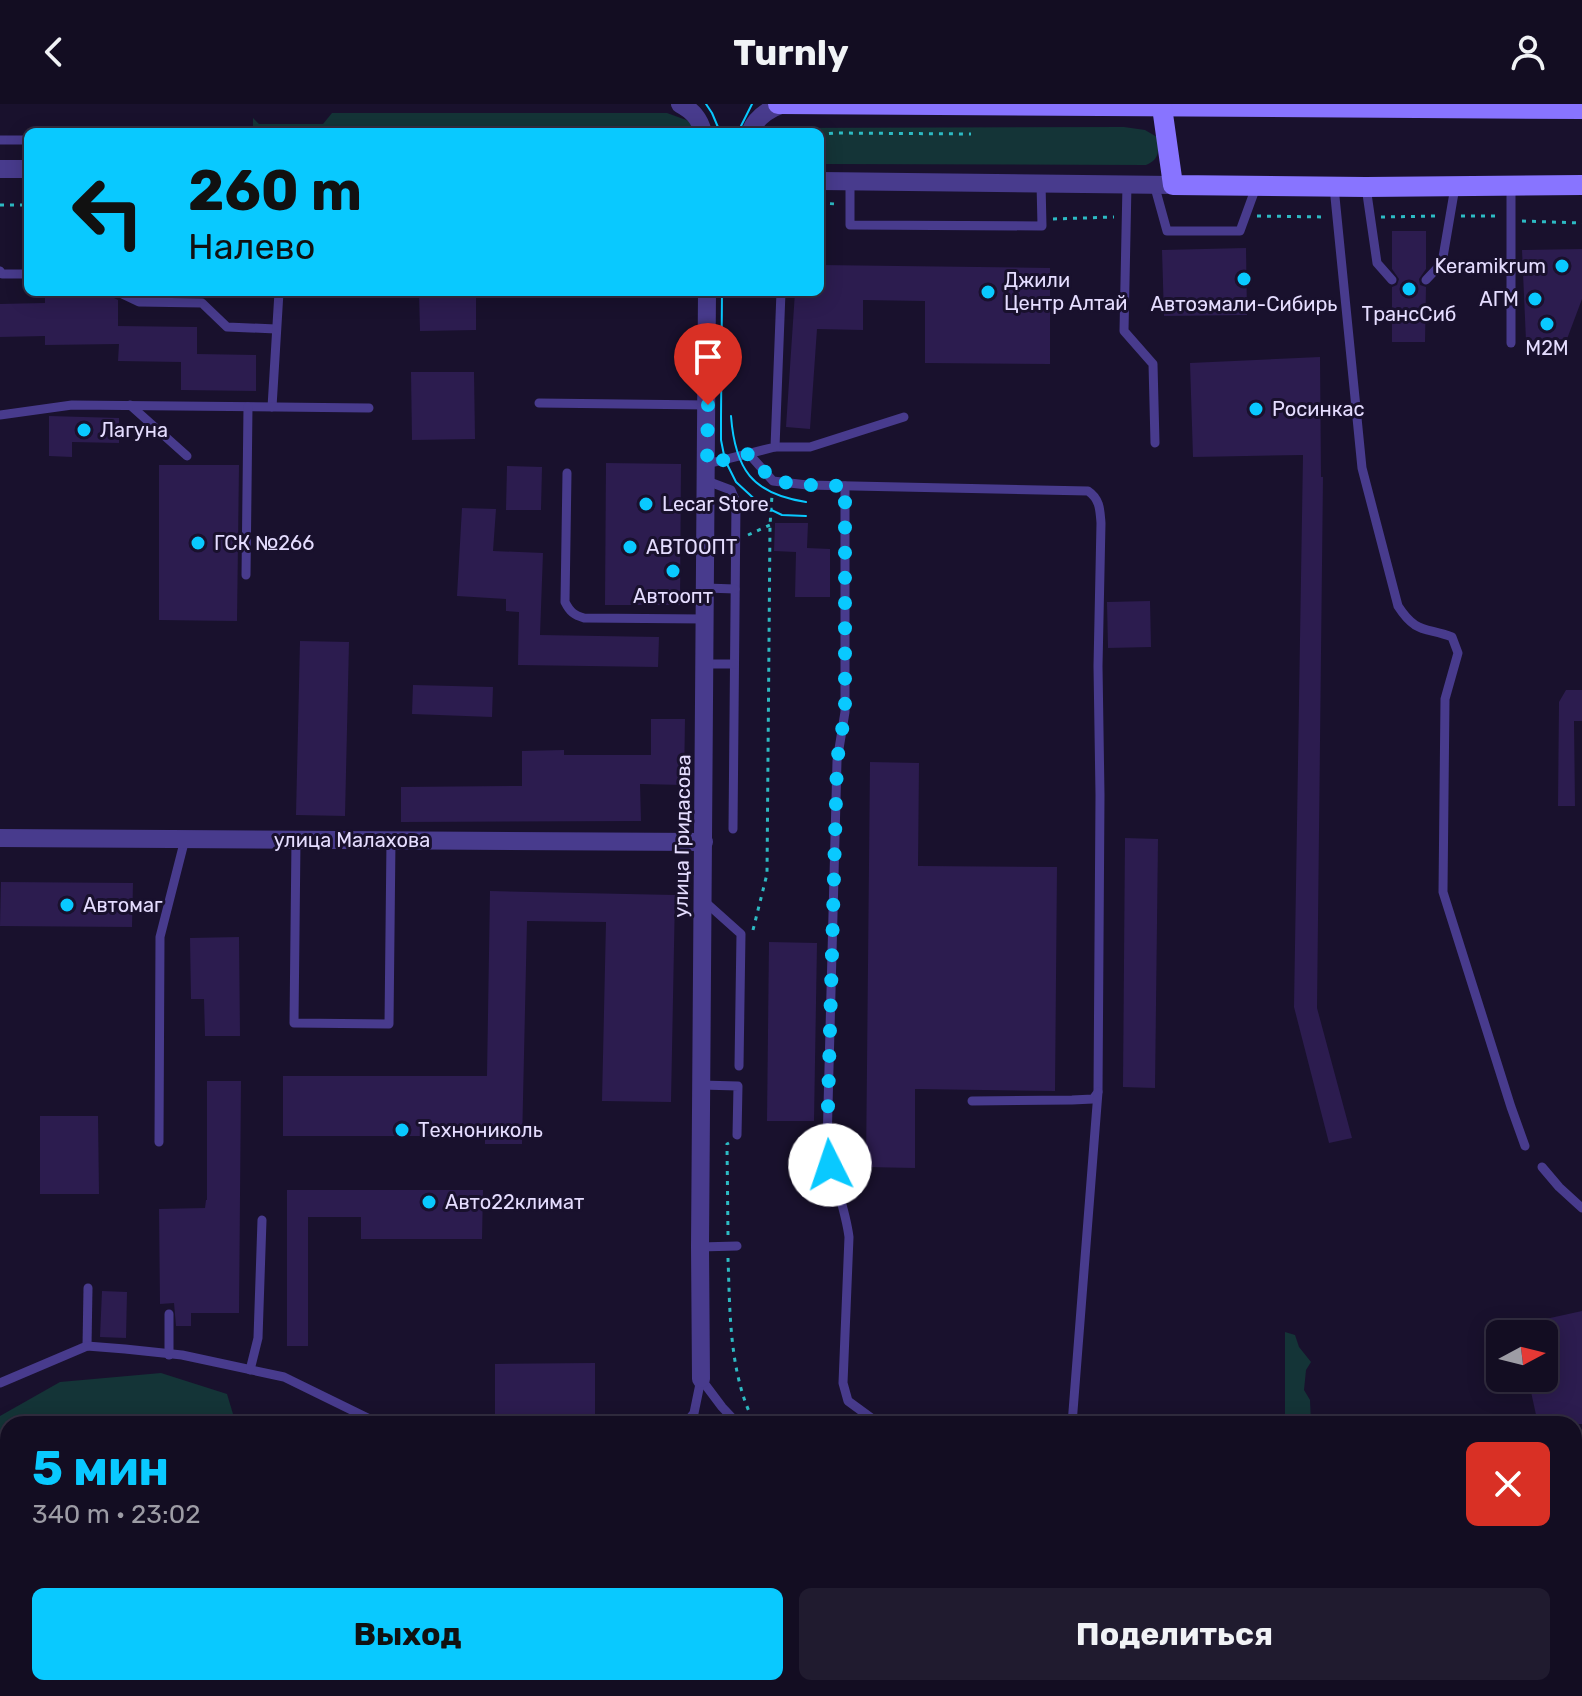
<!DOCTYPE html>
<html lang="ru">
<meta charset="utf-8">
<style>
body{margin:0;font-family:Rubik,sans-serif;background:#201b2f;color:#f1f3f6;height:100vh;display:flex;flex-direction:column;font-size:30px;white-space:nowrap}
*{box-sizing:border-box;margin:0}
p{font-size:26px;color:#9d9ca5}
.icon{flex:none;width:44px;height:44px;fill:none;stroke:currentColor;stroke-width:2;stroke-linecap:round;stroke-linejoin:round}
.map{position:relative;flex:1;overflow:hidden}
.panel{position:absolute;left:0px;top:1312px;width:1582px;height:280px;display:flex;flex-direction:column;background:#130d22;border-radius:24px 24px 0 0;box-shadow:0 4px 20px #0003,0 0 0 2px #322d40}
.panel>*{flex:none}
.hud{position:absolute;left:24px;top:24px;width:800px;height:168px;border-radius:12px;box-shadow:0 4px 20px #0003,0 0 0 2px #322d40;background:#09c9ff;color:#111;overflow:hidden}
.needle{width:52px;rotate:83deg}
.buttons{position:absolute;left:1486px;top:1216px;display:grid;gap:16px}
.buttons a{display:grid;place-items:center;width:72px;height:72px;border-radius:12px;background:#130d22;box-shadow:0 4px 20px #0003,0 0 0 2px #322d40;font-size:40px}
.pin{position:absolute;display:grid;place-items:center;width:68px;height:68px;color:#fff;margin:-82px -34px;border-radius:50% 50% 50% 0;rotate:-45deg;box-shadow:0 0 8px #0007}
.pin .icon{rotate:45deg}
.me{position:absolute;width:88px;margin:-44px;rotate:356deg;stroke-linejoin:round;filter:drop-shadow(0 0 6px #0008)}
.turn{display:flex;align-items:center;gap:28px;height:168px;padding:0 32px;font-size:36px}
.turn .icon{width:104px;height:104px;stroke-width:2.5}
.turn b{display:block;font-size:56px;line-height:68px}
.round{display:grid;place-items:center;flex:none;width:84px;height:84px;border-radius:12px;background:#201b2f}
.head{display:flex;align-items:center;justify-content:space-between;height:136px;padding:0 32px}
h1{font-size:48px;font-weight:700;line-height:60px;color:#09c9ff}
.action{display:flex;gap:16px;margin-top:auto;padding:16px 32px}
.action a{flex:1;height:92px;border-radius:12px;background:#09c9ff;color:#111;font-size:32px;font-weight:700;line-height:92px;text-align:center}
.action a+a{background:#201b2f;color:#f1f3f6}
header{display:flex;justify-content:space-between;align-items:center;height:104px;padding:0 32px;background:#130d22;font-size:36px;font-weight:700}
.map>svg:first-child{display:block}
.green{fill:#143437}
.building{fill:#2c1c4f}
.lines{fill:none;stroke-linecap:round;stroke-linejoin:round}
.path{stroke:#2dbac3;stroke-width:3;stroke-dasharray:4 6;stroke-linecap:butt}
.service{stroke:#483b8d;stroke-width:9}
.minor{stroke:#483b8d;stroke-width:18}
.secondary{stroke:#8874ff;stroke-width:20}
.tram{stroke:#09c9ff;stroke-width:2}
.route{stroke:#09c9ff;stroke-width:14;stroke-dasharray:0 25.2}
.poi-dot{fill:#09c9ff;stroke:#19112d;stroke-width:3}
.labels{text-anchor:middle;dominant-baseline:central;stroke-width:6;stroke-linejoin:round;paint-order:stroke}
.poi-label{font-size:20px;fill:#e5ddff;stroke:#19112d;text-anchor:start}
.street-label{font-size:20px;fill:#e5ddff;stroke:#19112d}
</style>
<header><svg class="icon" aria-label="back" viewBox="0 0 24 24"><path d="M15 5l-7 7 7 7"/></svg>Turnly<svg class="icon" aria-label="person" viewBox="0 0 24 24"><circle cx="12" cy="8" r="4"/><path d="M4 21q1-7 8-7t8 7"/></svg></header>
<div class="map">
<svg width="1582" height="1592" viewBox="0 0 1582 1592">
<rect width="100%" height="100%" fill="#19112d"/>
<g class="green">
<polygon points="332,9 667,9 689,17 696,28 253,28 253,14 259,20 323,20"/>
<path d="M 1124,23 L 1145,26 L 1157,33 C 1159,47 1160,55 1146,61 L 820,60 L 820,28 L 769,28 L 779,24 Z"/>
<polygon points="1285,1228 1295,1231 1299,1243 1311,1258 1306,1266 1304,1286 1310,1296 1311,1320 1285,1320"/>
<polygon points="161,1269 227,1290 236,1320 8,1320 8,1584 809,1584 809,1592 0,1592 0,1312 60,1278"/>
</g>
<g class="building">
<polygon points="1392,127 1426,127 1426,165 1419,175 1420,181 1426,183 1425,238 1392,238 1392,183 1397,181 1399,175 1392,165"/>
<polygon points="1246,144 1247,211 1164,212 1162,146"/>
<polygon points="1582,145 1582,195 1567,235 1526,237 1522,146"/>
<polygon points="820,161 1050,164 1050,260 925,259 925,197 863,196 863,226 817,225 810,325 786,323 795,188 820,188"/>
<polygon points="419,188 476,188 476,226 420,227"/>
<polygon points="45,194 114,194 118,196 118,222 197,223 197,250 256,251 256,287 181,286 181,258 118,257 119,240 45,241 45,232 0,233 0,200 45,199"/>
<polygon points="1320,253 1321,373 1323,373 1317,904 1352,1034 1329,1039 1294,903 1303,351 1193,353 1190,259"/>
<polygon points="411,268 474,268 475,335 412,336"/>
<polygon points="49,312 119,314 119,339 72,338 72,353 49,352"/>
<polygon points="606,359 681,360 680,501 605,501"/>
<polygon points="159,361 239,361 237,517 159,516"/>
<polygon points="507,362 542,363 541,406 506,406"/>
<polygon points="462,404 496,405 493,447 543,449 540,531 659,533 658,563 518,561 519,508 506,507 506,495 457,492"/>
<polygon points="775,419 808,419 807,444 830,445 830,493 795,493 796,448 774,447"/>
<polygon points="1150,497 1151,543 1108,544 1107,498"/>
<polygon points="300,537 349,538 345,712 296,711"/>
<polygon points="413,581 493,583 492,613 412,610"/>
<polygon points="1566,586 1582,586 1582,617 1574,617 1575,702 1558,702 1559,598"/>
<polygon points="651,615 685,615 684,681 640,680 641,717 401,718 401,683 522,682 522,647 564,646 564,651 651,651"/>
<polygon points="870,658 919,659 918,762 1057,763 1055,987 915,985 915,1064 866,1063"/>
<polygon points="1125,734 1158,735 1155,984 1123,983"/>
<polygon points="1,778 133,779 132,823 0,822"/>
<polygon points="490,787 675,791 671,998 602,997 606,818 527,817 522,1040 485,1040 485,1032 283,1032 283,972 487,972"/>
<polygon points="239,833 240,932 205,932 204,895 191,895 190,834"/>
<polygon points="769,838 817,839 814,1017 767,1017"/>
<polygon points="207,977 241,977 239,1209 191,1209 191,1222 176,1222 174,1199 160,1200 159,1105 205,1104 206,1096 207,1096"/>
<polygon points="40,1012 98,1012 99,1090 40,1090"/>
<polygon points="287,1086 483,1086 482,1135 361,1135 361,1113 308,1113 308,1242 287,1242"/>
<polygon points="102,1187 127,1188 126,1234 100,1233"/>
<polygon points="1582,1207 1582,1320 1538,1320 1528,1274 1544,1274 1544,1230 1505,1230 1504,1224"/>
<polygon points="595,1259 595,1320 495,1320 495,1260"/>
</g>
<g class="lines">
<g class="path">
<polyline points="820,33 824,30 835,29 971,30"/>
<polyline points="820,99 836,100"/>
<polyline points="0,101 28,101"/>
<polyline points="1257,112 1326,113"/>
<polyline points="1461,112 1498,112"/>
<polyline points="1381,113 1438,112"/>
<polyline points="1053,115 1114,113"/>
<polyline points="1522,117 1582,119"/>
<polyline points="748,431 770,421"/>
<polyline points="753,826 767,770 770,421 772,391"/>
<polyline points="728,1131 727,1040 729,1039"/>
<path d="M 728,1154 C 730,1208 729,1271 755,1320"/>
<polyline points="1343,1584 1387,1592"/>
<polyline points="440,1592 440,1584"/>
</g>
<g class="service">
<polyline points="0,36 28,36"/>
<polyline points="850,78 850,121 1042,122 1041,79"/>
<polyline points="1127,80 1124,227 1153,260 1155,339"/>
<polyline points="1154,80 1167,127 1240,127 1256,83"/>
<polyline points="1511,82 1511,239"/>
<path d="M 1334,83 L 1362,364 L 1398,502 C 1416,530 1425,523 1452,533 L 1458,549 L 1445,595 L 1443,788 L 1511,1003 L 1525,1042"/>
<polyline points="1366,83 1377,159 1392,176"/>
<polyline points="0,167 2,170 28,170"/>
<polyline points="1426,176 1442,159 1455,83"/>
<polyline points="118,188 139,198 202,199 227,223 276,225"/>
<polyline points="539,299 708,301"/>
<polyline points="130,301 187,352"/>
<polyline points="272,303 279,188"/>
<polyline points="0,311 72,301 369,304"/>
<polyline points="775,343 810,343 904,313"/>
<path d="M 749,350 L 773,377 L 807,381 L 1088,387 C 1100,395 1100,406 1101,419 L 1098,562 L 1100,691 L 1098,988 L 1093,995 L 1072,996 L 972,997"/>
<polyline points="707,360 775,343 781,188"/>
<path d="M 567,369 L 565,498 C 570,508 574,511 584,514 L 705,515"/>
<polyline points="707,377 731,386 736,398 733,725"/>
<path d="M 845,382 L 845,608 L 837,657 L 827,1041 C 831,1072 845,1101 849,1133 L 843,1279 L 848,1297 L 874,1316 L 892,1320"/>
<polyline points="246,471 248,303"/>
<polyline points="706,484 735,485"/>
<polyline points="705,560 734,560"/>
<polyline points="296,736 294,919 389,920 391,736"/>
<polyline points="703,796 741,830 739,962"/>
<polyline points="701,981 738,982 737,1031"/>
<polyline points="159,1038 160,833 185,735"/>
<polyline points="1542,1063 1559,1083 1582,1104"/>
<polyline points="700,1143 737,1142"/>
<polyline points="169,1210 169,1251"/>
<polyline points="87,1242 88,1184"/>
<polyline points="250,1266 258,1234 262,1116"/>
<polyline points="701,1275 722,1303 738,1320"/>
<polyline points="0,1279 87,1242 125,1245 182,1251 284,1273 380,1320"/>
<polyline points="685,1320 694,1309 701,1275"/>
<polyline points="1072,1320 1098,988"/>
<polyline points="1574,1471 1582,1473"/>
<polyline points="825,1592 826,1584"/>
</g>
<g class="minor">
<path d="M 680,0 C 693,7 699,14 703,28"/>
<path d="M 750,28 C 756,13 769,5 783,0"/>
<polyline points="0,65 28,65"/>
<polyline points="820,77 1173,81"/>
<polyline points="0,734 704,738"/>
<polyline points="701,1275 700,1143 707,188"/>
</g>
<g class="secondary">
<polyline points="778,0 1582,5"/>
<polyline points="1162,3 1173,81 1366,83 1582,81"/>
</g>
<g class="tram">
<polyline points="706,0 712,9 720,28"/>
<polyline points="738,28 752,0"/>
<polyline points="722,188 721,313 721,336 725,356 736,378 761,401 782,411 806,412"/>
<path d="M 731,312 C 735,365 752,390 806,398"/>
</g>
</g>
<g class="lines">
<polyline class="route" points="708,301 707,360 749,350 773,377 807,381 845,382 845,608 837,657 827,1041 830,1061"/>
</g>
<g class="poi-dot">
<circle cx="1562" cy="162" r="8"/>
<circle cx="1244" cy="175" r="8"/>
<circle cx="1409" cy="185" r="8"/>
<circle cx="988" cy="188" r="8"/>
<circle cx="1535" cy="195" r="8"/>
<circle cx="1547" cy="220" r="8"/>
<circle cx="1256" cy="305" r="8"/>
<circle cx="84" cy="326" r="8"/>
<circle cx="646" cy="400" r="8"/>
<circle cx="198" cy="439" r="8"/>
<circle cx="630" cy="443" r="8"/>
<circle cx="673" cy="467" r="8"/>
<circle cx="67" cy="801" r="8"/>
<circle cx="402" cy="1026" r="8"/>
<circle cx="429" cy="1098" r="8"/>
</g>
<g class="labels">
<g class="poi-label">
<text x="1546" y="162" text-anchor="end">Keramikrum</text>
<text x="1004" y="176">Джили<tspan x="1004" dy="23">Центр Алтай</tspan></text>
<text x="1519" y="195" text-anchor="end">АГМ</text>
<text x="1244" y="200" text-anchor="middle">Автоэмали-Сибирь</text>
<text x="1409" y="210" text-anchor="middle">ТрансСиб</text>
<text x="1547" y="244" text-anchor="middle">М2М</text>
<text x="1272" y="305">Росинкас</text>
<text x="100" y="326">Лагуна</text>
<text x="662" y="400">Lecar Store</text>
<text x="214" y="439">ГСК №266</text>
<text x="646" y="443">АВТООПТ</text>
<text x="673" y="492" text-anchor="middle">Автоопт</text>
<text x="83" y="801">Автомаг</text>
<text x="418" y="1026">Технониколь</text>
<text x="445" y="1098">Авто22климат</text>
</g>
<g class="street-label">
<text transform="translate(682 732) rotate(-89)">улица Гридасова</text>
<text x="352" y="736">улица Малахова</text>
</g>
</g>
</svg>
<div class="buttons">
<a><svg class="needle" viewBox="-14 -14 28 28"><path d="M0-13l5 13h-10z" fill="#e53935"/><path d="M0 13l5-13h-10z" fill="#9d9ca5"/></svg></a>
</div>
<div class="pin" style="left:708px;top:301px;background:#d93025"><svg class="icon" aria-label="arrive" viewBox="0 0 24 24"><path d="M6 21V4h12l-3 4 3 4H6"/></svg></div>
<svg class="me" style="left:830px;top:1061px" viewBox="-20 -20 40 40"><circle r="19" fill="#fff"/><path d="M0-13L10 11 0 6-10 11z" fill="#09c9ff"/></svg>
<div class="hud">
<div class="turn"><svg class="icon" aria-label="left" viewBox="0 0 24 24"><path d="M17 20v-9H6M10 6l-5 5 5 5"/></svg><div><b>260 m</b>Налево</div></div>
</div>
<section class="panel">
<div class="head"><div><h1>5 мин</h1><p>340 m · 23:02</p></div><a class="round" style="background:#d93025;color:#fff"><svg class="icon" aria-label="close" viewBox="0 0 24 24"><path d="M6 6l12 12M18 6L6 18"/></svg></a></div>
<div class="action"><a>Выход</a><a>Поделиться</a></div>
</section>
</div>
